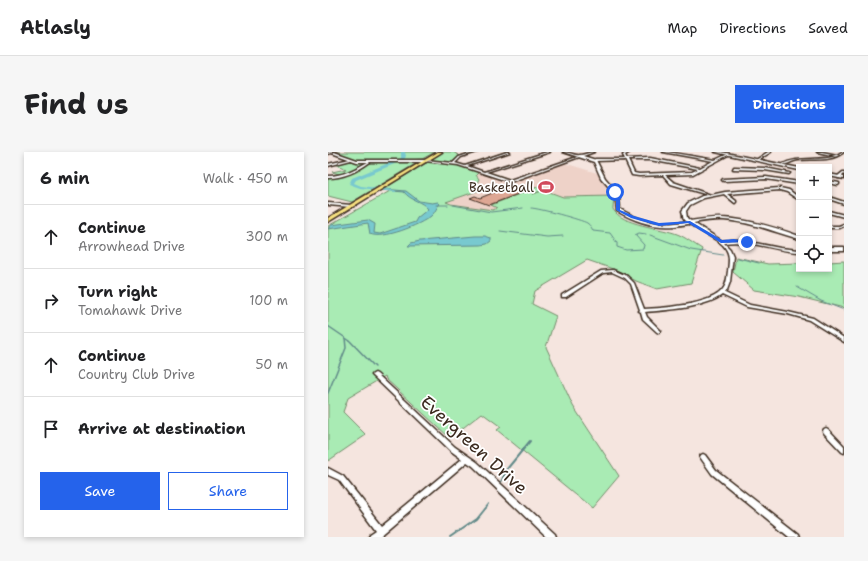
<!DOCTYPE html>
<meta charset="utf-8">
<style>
:root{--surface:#fff;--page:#f6f6f6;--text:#202124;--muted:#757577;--line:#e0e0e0;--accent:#2563eb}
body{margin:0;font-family:"Shantell Sans",sans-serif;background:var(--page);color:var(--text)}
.controls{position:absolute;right:12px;top:12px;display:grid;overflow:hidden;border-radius:0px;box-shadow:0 2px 6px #0003}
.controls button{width:36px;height:36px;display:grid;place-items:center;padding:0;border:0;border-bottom:1px solid var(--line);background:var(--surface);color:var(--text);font:20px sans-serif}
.stop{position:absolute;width:12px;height:12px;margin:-9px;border:3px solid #2563eb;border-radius:50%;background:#fff}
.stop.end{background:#2563eb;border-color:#fff;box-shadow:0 1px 4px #0008}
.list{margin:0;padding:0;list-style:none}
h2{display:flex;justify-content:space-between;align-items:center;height:52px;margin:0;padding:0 16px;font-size:17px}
h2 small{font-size:13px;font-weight:400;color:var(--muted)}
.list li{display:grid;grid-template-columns:26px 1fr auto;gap:12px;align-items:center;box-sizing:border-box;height:64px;padding:0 16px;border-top:1px solid var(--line)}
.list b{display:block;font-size:15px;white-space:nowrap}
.list p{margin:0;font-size:13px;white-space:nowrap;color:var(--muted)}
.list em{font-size:13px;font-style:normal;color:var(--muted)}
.actions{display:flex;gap:8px;padding:12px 16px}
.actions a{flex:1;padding:9px 0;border:1px solid var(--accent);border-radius:0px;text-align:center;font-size:14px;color:var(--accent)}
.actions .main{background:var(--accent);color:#fff}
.icon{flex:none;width:22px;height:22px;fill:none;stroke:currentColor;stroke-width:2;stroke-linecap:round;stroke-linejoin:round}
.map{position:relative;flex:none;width:516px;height:385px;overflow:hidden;border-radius:0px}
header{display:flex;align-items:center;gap:24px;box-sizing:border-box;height:56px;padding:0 20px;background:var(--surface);border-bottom:1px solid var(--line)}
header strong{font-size:19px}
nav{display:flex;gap:22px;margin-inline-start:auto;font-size:14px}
.intro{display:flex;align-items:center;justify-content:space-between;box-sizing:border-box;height:96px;padding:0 24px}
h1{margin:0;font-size:28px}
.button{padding:10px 18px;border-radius:0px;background:var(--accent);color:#fff;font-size:14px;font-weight:700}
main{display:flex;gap:24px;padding:0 24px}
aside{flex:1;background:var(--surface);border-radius:0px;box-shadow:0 2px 6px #0003}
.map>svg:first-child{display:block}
.built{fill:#eed2c8}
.green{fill:#a9ebb4;stroke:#728a69}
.water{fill:#78c9cf;stroke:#608988}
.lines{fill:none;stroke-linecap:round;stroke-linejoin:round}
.stream-far2{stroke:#608988;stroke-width:1}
.stream-far1{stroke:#608988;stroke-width:1.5}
.stream{stroke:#608988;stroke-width:2}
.river{fill:#78c9cf;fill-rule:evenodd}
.building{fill:#dea794;stroke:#3b2a1e}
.street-casing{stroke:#3b2a1e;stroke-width:3}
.secondary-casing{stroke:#3b2a1e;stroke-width:3}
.primary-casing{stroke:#3b2a1e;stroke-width:3}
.street{fill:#fff;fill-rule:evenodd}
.secondary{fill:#fff;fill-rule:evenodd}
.primary{fill:#f8e281;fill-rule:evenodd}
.route{fill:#2563eb}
.labels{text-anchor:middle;stroke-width:3.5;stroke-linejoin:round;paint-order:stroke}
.far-poi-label{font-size:13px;fill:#3b2a1e;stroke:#fff;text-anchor:end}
.near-street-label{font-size:18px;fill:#3b2a1e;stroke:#fff}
</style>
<header>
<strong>Atlasly</strong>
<nav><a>Map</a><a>Directions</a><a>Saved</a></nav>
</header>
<div class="intro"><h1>Find us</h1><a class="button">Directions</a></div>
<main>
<aside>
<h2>6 min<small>Walk · 450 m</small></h2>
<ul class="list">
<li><svg class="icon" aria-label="ahead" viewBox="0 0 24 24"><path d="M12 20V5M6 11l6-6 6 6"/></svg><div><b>Continue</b><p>Arrowhead Drive</p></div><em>300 m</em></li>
<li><svg class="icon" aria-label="right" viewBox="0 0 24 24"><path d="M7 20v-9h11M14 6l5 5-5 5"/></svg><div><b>Turn right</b><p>Tomahawk Drive</p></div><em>100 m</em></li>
<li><svg class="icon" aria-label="ahead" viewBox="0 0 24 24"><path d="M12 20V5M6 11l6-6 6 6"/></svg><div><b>Continue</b><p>Country Club Drive</p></div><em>50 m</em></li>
<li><svg class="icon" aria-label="arrive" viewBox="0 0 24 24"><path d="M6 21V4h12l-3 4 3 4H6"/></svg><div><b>Arrive at destination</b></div></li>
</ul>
<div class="actions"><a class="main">Save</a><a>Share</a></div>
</aside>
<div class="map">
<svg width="516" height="385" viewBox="0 0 516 385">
<rect width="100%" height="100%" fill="#f5e5df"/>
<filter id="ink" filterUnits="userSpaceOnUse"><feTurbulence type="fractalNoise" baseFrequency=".025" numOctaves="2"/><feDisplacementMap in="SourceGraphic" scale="8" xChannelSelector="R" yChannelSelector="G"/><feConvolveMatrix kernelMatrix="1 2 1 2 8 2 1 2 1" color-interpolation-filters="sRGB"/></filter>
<g filter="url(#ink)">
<!-- built -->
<polygon class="built" points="236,11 269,21 286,44 235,45 216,38 165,58 152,57 118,50 151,38 147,35 151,27 148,23 151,20 183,30"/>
<!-- green -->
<g class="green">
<polygon points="6,0 107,0 94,7 50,10 24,7"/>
<polygon points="115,0 125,0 132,4 124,10 101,8"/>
<polygon points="22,9 41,11 92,9 24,50 0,44 0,27 11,22 4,20 18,17 7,12"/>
<path d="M100,10l25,2 26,8 -3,3 3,4 -4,8 5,3 -34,12 5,2 42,6 4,-2 -6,-3 46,-18 7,3 -11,4 11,-4 19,7 51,-1 -1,13c8,16 49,19 64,25 8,3 17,10 25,15l-11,34 -34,6 -21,-8 -20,-11 -29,-10 -52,31 -3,13 24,12 -10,31 27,59 46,70 -27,32 -95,-78 4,-3 -19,-14 -32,25 -64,-59 -1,-3 -37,22 -5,14 23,23 -38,26v-235l62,-35 -8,-1z"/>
<polygon points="408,105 440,112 471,111 471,117 501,117 501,110 516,109 516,156 471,145 426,138 405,120"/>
</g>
<!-- water -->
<g class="water">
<path d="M56,37l22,2 13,10 13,2 6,-1 2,2c-4,3 -4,8 -9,12 -11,9 -48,24 -61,18l-2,-11 -40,6 3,-4 37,-5 7,4 -1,9 6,1 35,-12 2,-4 11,-9c-6,-8 -17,-8 -24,-17l-22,-2z"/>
<polygon points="147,84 157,84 163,86 163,89 159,92 153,93 80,94 83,91 92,89"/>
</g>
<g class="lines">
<!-- stream-far2 -->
<g class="stream-far2">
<polyline points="108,53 120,53"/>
<polyline points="125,53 163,60 195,56"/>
<path d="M203,56c7,0 51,12 56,15 3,2 5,5 6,8l17,2 7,10v4l9,3 17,-1 1,-4 -9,-10 4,-2 7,1"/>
<polyline points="172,79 219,85 235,84"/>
<polyline points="322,83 363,98 395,103"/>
<polyline points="410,106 431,111"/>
<polyline points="469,135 493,149 516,158"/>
</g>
<!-- stream-far1 -->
<g class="stream-far1">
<polyline points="0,174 22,189 47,215"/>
<polyline points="0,241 18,196 17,186"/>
</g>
<!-- stream -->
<g class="stream">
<polyline points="173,330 179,317 202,289"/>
<polyline points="122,385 148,367 160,352"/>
</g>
<!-- river -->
<polygon class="river" points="73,0 77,0 78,4 76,8 28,28 26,31 33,34 66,38 68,39 68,40 32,36 21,32 24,26 73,6"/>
</g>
<!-- building -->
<polygon class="building" points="182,34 198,39 161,53 142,46 147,44 152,46"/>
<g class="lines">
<defs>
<g id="street">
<polygon points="0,0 5,0 0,2"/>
<polygon points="146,0 149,0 133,5 127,11 137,14 179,0 182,0 139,14 156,20 219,0 222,0 158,20 182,28 252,4 254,4 182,30 130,13 97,9 98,8 125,11 131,5"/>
<path d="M299,0h3l-5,3 2,4 23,-1 50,10 13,-7 -50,-9h5l47,8 13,-6h2l-37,20 -28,1 8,7 38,13 14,-3 55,-4 9,2 10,8v2l-12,-8 -7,-2 -53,4 9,7v1l-1,1 -11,-9 -20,4 -14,7 -4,6 1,7 5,4 30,19 9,-1h9l40,8 19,2v2c-25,-1 -49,-13 -75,-9l6,6 3,7 -3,26 -3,8 -2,3 25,12 38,7 25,6 31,20v4l-35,-22 -21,-6 -41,-7 -25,-12c-17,13 -55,15 -77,17l2,5 14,14 -2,2 -2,-1 -14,-13 -2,-7 -2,-1 1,-1 -9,-26 -6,-6 -13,-6 -9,1 -37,24h-4v-2l39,-24 12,-1 14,6 7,7 10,26c19,-1 68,-4 79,-20 4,-5 4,-12 5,-18 1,-10 3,-17 -5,-26 -8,-8 -36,-19 -40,-28 0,-2 0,-4 -1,-6l6,-8 14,-7 6,-1 -37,-11 -8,-9 -24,1 -7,-1 -7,-15 -30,1 -1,-1 1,-1h30l-2,-4zM300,8h22l48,9 -6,3 -53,2 -5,-1z"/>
<polygon points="440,0 443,0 430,8 428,8"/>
<path d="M489,0h5l15,3 5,-3h2c-15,11 -28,6 -46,8 -6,1 -12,5 -17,5 17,-10 37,-3 55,-9z"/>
<polygon points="22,7 23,8 0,14 0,12"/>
<path d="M40,10h2c-12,9 -26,16 -42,16v-2c15,0 27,-7 40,-14z"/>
<polygon points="406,15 437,16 462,21 461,22 437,18 405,17"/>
<polygon points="515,20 516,20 516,22 512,26 510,26 510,24"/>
<polygon points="438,25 471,30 471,32 438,27 395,29 394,28 395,27"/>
<polygon points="501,29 511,31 511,32 510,33 501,31"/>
<polygon points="501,45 516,50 516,52 501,47"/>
<polygon points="0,51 23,53 24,54 23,55 0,53"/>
<polygon points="501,59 516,63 516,65 501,61"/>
<polygon points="516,72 516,74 512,76 501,76 501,74 511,74"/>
<polygon points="47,221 49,222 127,295 149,310 227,382 228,385 218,385 145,314 139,310 51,385 41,385 42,382 48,378 11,328 0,323 0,316 15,324 54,373 134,307 123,299 45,224 44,223 45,222"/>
<polygon points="498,276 500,277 516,294 516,301 514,300 496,281 495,279 496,277"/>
<polygon points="375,302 377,303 388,318 470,382 471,385 461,385 384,322 372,305 373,303"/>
</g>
<g id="secondary">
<polygon points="1,0 6,0 29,8 98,8 100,9 98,10 29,10"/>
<path d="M235,0c6,0 12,4 17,3 5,0 9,-3 14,-3l-11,4 13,4 9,18 14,16 1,15c16,10 37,17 56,14 15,-1 30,-6 46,-5 26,1 52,9 77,18v3c-25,-7 -48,-17 -75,-19 -16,-1 -32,4 -49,6 -20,2 -41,-5 -58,-15l-2,-17 -14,-16 -7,-16z"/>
<polygon points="387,0 393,0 471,16 471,18"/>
<polygon points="501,22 516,25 516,27 501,24"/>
<rect x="501" y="95" width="15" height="4"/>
</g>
<polygon id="primary" points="110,0 114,0 0,70 0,66"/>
</defs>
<!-- street casing -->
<use href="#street" class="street-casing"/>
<!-- secondary casing -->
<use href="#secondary" class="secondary-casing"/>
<!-- primary casing -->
<use href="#primary" class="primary-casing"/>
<!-- street -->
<use href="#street" class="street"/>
<!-- secondary -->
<use href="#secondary" class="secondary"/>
<!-- primary -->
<use href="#primary" class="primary"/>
</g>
</g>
<!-- route -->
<polygon class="route" points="287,39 292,45 292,58 306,64 331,71 362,69 394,88 406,87 421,90 393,91 360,71 331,74 303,66 288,58 288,45 285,40"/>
<!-- icons -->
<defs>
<symbol id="stadium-bare" viewBox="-9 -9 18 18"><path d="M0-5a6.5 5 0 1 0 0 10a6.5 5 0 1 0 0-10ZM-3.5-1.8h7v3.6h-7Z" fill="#d1495b" stroke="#fff" stroke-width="2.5" paint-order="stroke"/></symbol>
</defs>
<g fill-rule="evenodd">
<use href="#stadium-bare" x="207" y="24" width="22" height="22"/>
</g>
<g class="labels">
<!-- far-poi labels -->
<g class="far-poi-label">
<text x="206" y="40">Basketball</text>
</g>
<!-- near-street labels -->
<g class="near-street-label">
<text transform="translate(146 293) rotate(42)" y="6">Evergreen Drive</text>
</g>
</g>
</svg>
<div class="controls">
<button>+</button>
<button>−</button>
<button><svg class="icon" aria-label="locate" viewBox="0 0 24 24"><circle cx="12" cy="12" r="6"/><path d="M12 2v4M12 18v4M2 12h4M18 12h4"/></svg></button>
</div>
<div class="stop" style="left:287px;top:40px"></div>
<div class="stop end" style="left:419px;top:90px"></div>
</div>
</main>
